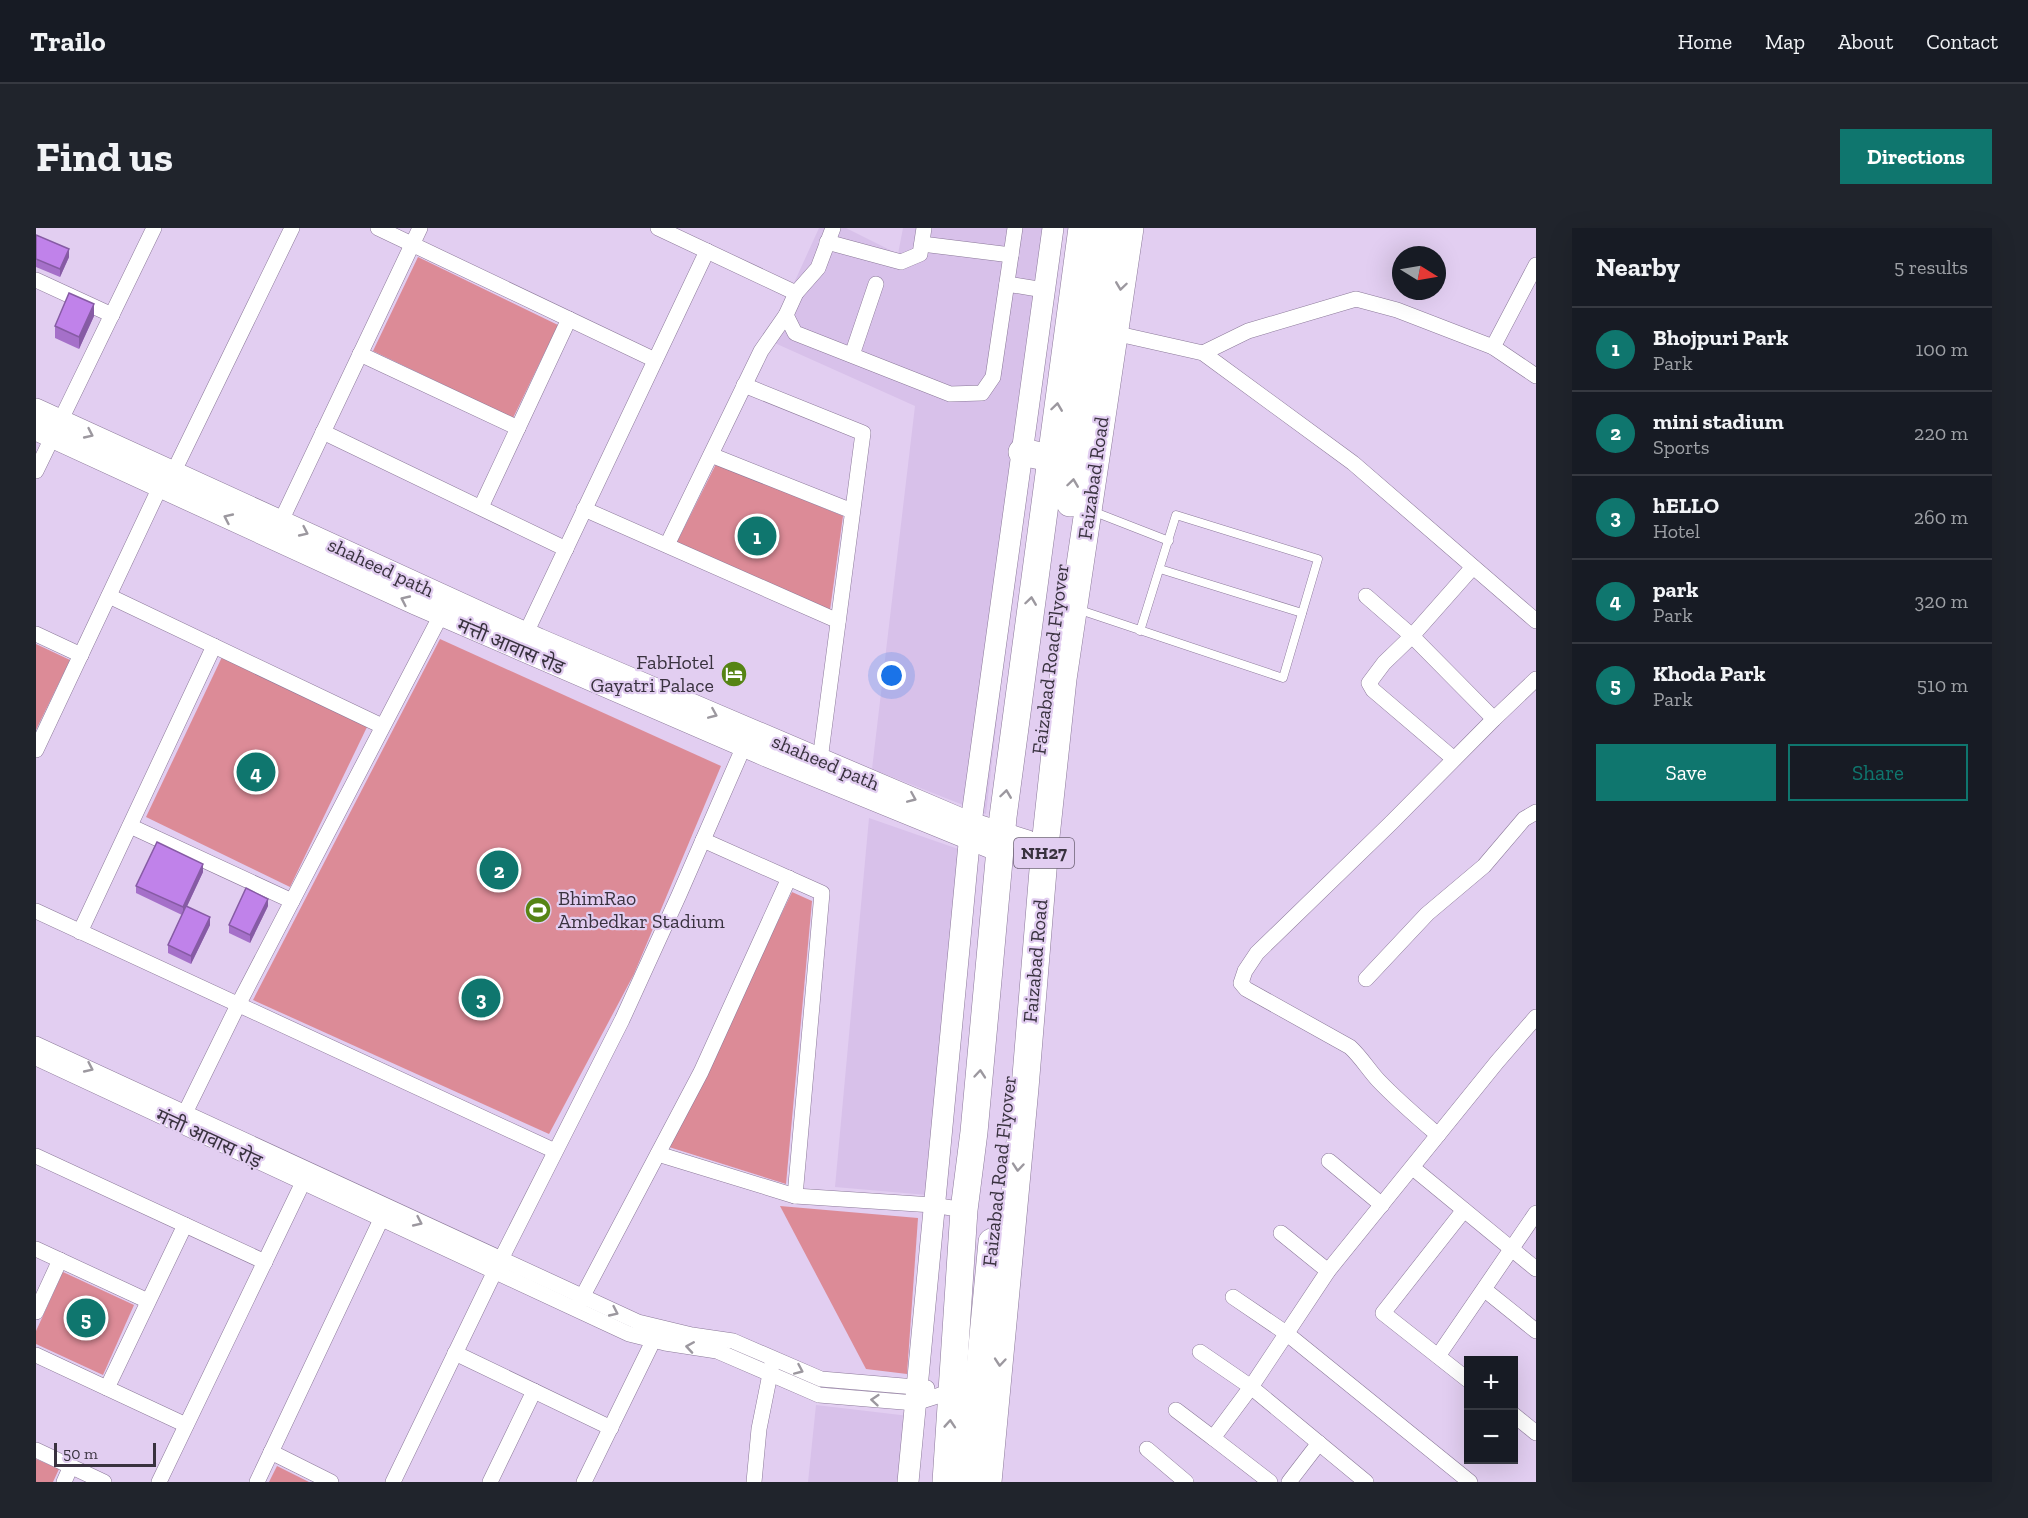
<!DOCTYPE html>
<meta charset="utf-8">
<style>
:root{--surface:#171b24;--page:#20242c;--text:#f1f3f6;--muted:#9ea1a6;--line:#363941;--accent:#0f766e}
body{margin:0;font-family:"Zilla Slab","Noto Sans Devanagari",serif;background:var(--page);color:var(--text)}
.controls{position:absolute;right:18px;bottom:18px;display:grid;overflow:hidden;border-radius:0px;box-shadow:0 6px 24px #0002}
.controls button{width:54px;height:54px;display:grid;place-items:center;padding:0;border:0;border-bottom:2px solid var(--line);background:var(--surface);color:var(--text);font:30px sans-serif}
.compass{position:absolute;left:1356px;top:18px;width:54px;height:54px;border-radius:50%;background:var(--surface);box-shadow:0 6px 24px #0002;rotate:101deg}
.scale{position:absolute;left:18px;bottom:15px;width:102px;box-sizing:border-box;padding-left:6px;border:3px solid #39323f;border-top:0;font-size:16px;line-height:21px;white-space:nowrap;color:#39323f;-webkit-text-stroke:4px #e2cef1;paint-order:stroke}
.you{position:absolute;left:856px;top:448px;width:21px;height:21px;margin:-15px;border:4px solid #fff;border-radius:50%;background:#1a73e8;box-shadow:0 0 0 9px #1a73e833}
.badge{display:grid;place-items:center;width:39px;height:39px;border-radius:50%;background:var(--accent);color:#fff;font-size:20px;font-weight:700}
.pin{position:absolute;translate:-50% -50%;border:3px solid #fff;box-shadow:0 2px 6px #0006}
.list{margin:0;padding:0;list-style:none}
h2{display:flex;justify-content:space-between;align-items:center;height:78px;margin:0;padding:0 24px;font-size:26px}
h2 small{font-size:20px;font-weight:400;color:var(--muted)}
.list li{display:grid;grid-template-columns:39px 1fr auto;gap:18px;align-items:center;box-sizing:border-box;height:84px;padding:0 24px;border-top:2px solid var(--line)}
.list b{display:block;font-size:22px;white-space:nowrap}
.list p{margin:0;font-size:20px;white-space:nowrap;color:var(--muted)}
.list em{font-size:20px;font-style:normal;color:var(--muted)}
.actions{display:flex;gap:12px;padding:18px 24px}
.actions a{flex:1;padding:14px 0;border:2px solid var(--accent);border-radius:0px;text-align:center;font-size:21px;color:var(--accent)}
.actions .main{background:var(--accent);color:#fff}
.map{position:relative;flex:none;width:1500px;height:1254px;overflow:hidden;border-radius:0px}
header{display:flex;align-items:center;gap:36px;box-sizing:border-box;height:84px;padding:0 30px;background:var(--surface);border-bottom:2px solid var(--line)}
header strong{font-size:28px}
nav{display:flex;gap:33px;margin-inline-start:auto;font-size:21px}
.intro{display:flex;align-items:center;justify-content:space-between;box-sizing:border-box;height:144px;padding:0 36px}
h1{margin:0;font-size:42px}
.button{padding:15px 27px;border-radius:0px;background:var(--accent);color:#fff;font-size:21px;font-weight:700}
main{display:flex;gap:36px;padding:0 36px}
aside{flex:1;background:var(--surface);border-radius:0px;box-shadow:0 6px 24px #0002}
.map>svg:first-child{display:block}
.built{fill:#d8c1ea}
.green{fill:#dc8b97}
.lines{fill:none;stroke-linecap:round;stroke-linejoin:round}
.lane-casing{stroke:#8b7999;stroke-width:9}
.street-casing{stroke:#8b7999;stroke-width:16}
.secondary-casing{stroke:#8b7999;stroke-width:22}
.highway-casing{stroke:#8b7999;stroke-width:28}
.lane{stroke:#fff;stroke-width:8}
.street{stroke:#fff;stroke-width:15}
.secondary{stroke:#fff;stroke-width:21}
.highway{stroke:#fff;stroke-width:27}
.wall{fill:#a570c9}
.shaded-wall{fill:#865ba4}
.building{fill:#c082ea;stroke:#865ba4;stroke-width:1.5}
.oneway{stroke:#9c989f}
.labels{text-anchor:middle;stroke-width:4.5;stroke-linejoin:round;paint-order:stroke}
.shield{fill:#e2cef1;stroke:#6c6174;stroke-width:1.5}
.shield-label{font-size:18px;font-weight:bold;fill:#39323f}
.street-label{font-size:20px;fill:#39323f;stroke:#e2cef1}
.poi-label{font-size:20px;fill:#39323f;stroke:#e2cef1;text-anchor:end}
</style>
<header>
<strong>Trailo</strong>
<nav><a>Home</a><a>Map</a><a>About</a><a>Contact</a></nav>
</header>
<div class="intro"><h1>Find us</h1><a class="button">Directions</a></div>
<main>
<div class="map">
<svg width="1500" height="1254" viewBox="0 0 1500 1254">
<rect width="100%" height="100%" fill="#e2cef1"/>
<!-- built -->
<g class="built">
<polygon points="783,0 810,0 862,26 867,0 1025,0 993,211 950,586 836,541 879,178 732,112"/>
<polygon points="833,590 928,623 891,967 799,959"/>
<polygon points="780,1177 873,1188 866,1254 772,1254"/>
</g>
<!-- green -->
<g class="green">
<polygon points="382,29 522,97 477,190 337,123"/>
<polygon points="680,236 807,288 794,382 641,314"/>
<polygon points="404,411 685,538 598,746 513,906 217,772"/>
<polygon points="0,416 34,432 0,502"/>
<polygon points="186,429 331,499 254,659 110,589"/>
<polygon points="756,664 776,673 750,956 633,919"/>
<polygon points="744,978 882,990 871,1146 830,1141"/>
<polygon points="27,1044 98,1077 67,1147 0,1116 0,1103"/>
<polygon points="0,1231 23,1241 17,1254 0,1254"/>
<polygon points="241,1238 273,1254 233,1254"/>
</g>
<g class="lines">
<defs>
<g id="lane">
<polyline points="1056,283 1133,313"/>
<polyline points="1124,341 1266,385"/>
<polyline points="1041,381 1247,450 1282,331 1140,287 1104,403"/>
</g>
<g id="street">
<polyline points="342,0 619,132"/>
<polyline points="622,0 760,65"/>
<polyline points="791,14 865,34 884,26 888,0"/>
<polyline points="886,16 975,27"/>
<polyline points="0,52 76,87"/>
<polyline points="971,56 1008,62"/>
<polyline points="750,87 759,105 914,166 946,165 957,149 979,0"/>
<polyline points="1078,105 1167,125 1317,235 1500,393"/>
<polyline points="1457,119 1500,37"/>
<polyline points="1167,125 1212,103 1320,71 1361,82 1457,119 1500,148"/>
<polyline points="324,126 482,200"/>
<polyline points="816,127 840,56"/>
<polyline points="708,157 827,205 784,532"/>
<polyline points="287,204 530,321"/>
<polyline points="675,227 816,283"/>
<polyline points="0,243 118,0"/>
<polyline points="137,245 256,0"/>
<polyline points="445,279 533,91"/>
<polyline points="548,281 802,393"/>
<polyline points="245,293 384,0"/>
<polyline points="631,317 725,123 750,87 760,65 782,40 797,0"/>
<polyline points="73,368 346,498"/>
<polyline points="1330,368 1376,408 1458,491"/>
<polyline points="490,405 671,23"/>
<polyline points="0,406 45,427"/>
<polyline points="0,522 124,259"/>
<polyline points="1418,531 1337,462 1333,455 1348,435 1376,408 1437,339"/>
<polyline points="94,598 256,673"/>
<polyline points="667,612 786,665 759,968"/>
<polyline points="0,683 519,923"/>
<polyline points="44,704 178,418"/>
<polyline points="1330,751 1391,686 1448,638 1488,591 1500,584"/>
<polyline points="0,816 602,1094 656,1107 697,1113 785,1151 891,1160"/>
<polyline points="0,830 593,1106 629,1115 681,1123 783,1167 879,1175 917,1163"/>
<polyline points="149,885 202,777 405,387"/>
<path d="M1402,907c-21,-18 -41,-35 -60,-55 -10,-11 -17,-23 -28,-33l-104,-58 -5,-6 4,-12 12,-18 134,-130 103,-104 42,-40"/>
<polyline points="622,926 759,968 897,977 928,982"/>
<polyline points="0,928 229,1034"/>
<polyline points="1293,933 1346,977"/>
<polyline points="1377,940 1500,1041"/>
<polyline points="1428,982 1347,1085 1432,1152"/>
<polyline points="1245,1005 1292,1043"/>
<polyline points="0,1021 112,1073"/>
<polyline points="1449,1062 1500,1103"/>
<polyline points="1197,1069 1250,1105 1434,1254"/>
<polyline points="542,1077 665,844 753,650"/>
<polyline points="0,1084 24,1032"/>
<polyline points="1164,1124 1215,1159 1177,1210 1234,1254"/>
<polyline points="419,1125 575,1200"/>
<polyline points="0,1127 150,1197"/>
<polyline points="1402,1128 1500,985"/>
<polyline points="71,1160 149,997"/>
<polyline points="1140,1182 1177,1210"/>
<polyline points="1478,1187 1500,1205"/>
<polyline points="1111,1221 1150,1254"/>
<polyline points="0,1222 68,1254"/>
<polyline points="235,1224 295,1254"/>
<polyline points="28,1254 35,1238"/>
<polyline points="123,1254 271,946"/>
<polyline points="221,1254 349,983"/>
<polyline points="357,1254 459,1043 586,792 643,667 708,518"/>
<polyline points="454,1254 498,1163"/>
<polyline points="548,1254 621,1105"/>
<polyline points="718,1254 723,1201 736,1136"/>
<polyline points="1253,1254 1283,1215"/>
<polyline points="1330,1254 1215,1159 1292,1043 1461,834 1500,789"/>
</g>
<g id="secondary">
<polyline points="0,181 503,411 935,595 992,613"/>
<polyline points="0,202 379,376 730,528 965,624"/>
<polyline points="872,1254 935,595 1017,0"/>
</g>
<g id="highway">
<polyline points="986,224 1014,230"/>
<polyline points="1034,275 1072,0"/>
<polyline points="910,1254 928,982 938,904 967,589 1046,0"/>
<polyline points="933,1254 956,1014"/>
<polyline points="952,1254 989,860 1009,618 1027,451 1094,0"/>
</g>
</defs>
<!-- lane casing -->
<use href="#lane" class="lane-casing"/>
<!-- street casing -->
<use href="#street" class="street-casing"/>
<!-- secondary casing -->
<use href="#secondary" class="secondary-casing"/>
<!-- highway casing -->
<use href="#highway" class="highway-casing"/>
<!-- lane -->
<use href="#lane" class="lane"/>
<!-- street -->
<use href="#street" class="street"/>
<!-- secondary -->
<use href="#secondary" class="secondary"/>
<!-- highway -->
<use href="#highway" class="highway"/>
</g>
<!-- wall -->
<g class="wall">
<polygon points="0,7 33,29 24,49 0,39"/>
<polygon points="58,88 43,121 19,110 19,98"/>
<polygon points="167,644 151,678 174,697 155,736 132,725 132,717 146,687 100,665 100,658"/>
<polygon points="232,678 214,715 193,705 193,697"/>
</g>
<!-- shaded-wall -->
<g class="shaded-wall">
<polygon points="33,21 33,29 24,49 24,41"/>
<polygon points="58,76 58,88 43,121 43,109"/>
<polygon points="167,636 167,644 147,687 147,679"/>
<polygon points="232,671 232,678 214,715 214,707"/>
<polygon points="174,689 174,697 155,736 155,728"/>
</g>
<!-- building -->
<g class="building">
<polygon points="0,7 33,21 24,41 0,31"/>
<polygon points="33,65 58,76 43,109 19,98"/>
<polygon points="121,614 167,636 147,679 100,658"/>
<polygon points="210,660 232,671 214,707 193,697"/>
<polygon points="150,678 174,689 155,728 132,717"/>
</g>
<!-- one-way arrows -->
<defs><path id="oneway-chevron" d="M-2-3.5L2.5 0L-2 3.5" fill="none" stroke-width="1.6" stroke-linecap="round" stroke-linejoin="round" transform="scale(1.5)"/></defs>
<g class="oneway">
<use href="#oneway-chevron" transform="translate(1085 58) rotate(98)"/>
<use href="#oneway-chevron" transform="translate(1021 179) rotate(-82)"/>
<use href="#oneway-chevron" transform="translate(53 206) rotate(25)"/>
<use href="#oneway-chevron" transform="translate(1037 255) rotate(-82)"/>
<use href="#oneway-chevron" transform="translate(192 290) rotate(-155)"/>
<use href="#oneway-chevron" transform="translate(268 304) rotate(25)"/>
<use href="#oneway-chevron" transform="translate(369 372) rotate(-155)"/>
<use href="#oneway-chevron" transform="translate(995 373) rotate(-82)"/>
<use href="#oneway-chevron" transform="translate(677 486) rotate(23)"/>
<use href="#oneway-chevron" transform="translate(970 566) rotate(-82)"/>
<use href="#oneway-chevron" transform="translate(876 570) rotate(23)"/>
<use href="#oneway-chevron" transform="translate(53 840) rotate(25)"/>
<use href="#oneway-chevron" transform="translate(944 846) rotate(-85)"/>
<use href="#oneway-chevron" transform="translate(982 939) rotate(95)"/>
<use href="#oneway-chevron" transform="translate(382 994) rotate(25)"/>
<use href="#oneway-chevron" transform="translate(578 1084) rotate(25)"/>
<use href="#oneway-chevron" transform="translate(654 1119) rotate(-171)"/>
<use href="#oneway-chevron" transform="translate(964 1134) rotate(95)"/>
<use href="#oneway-chevron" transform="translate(763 1142) rotate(24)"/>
<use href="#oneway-chevron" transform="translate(839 1172) rotate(-175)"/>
<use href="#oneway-chevron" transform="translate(914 1196) rotate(-86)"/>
</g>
<!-- icons -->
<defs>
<symbol id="hotel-disc" viewBox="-11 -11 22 22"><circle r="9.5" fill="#568414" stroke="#e2cef1"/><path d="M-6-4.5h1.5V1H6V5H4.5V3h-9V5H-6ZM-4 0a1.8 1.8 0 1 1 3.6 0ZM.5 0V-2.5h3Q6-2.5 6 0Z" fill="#fff"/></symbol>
<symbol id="stadium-disc" viewBox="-11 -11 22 22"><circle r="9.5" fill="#568414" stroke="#e2cef1"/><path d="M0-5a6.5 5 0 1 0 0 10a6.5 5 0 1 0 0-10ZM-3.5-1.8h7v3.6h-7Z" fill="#fff"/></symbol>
</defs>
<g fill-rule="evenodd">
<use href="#hotel-disc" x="683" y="431" width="30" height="30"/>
<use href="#stadium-disc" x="487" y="667" width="30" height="30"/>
</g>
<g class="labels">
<!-- shield labels -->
<rect class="shield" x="978" y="610" width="60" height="30" rx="4.5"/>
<g class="shield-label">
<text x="1008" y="631">NH27</text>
</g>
<!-- street labels -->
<g class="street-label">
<text transform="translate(1057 250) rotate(-82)" y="7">Faizabad Road</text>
<text transform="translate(345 339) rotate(25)" y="7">shaheed path</text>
<text transform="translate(475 418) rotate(23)" y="7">मंत्ती आवास रोड</text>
<text transform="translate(1014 431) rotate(-83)" y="7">Faizabad Road Flyover</text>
<text transform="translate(790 534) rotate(23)" y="7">shaheed path</text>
<text transform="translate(999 733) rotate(-85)" y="7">Faizabad Road</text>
<text transform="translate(173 910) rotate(25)" y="7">मंत्ती आवास रोड़</text>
<text transform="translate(963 943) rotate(-84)" y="7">Faizabad Road Flyover</text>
</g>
<!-- poi labels -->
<g class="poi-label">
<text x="678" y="441">FabHotel<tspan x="678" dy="23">Gayatri Palace</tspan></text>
<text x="522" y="677" text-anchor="start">BhimRao<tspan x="522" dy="23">Ambedkar Stadium</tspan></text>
</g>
</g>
</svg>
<div class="controls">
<button>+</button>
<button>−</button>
</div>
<svg class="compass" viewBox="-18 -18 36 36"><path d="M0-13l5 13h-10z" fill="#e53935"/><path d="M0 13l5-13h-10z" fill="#9ea1a6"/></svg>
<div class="scale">50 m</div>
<div class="you"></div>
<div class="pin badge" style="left:721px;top:308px">1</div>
<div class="pin badge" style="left:463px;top:642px">2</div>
<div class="pin badge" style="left:445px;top:770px">3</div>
<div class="pin badge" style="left:220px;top:544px">4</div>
<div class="pin badge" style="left:50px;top:1090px">5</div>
</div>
<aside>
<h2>Nearby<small>5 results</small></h2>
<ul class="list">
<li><span class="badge">1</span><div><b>Bhojpuri Park</b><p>Park</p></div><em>100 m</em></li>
<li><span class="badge">2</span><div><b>mini stadium</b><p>Sports</p></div><em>220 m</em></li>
<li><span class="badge">3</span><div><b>hELLO</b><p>Hotel</p></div><em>260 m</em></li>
<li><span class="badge">4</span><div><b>park</b><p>Park</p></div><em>320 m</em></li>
<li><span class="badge">5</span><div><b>Khoda Park</b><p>Park</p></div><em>510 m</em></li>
</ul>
<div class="actions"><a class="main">Save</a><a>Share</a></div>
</aside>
</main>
